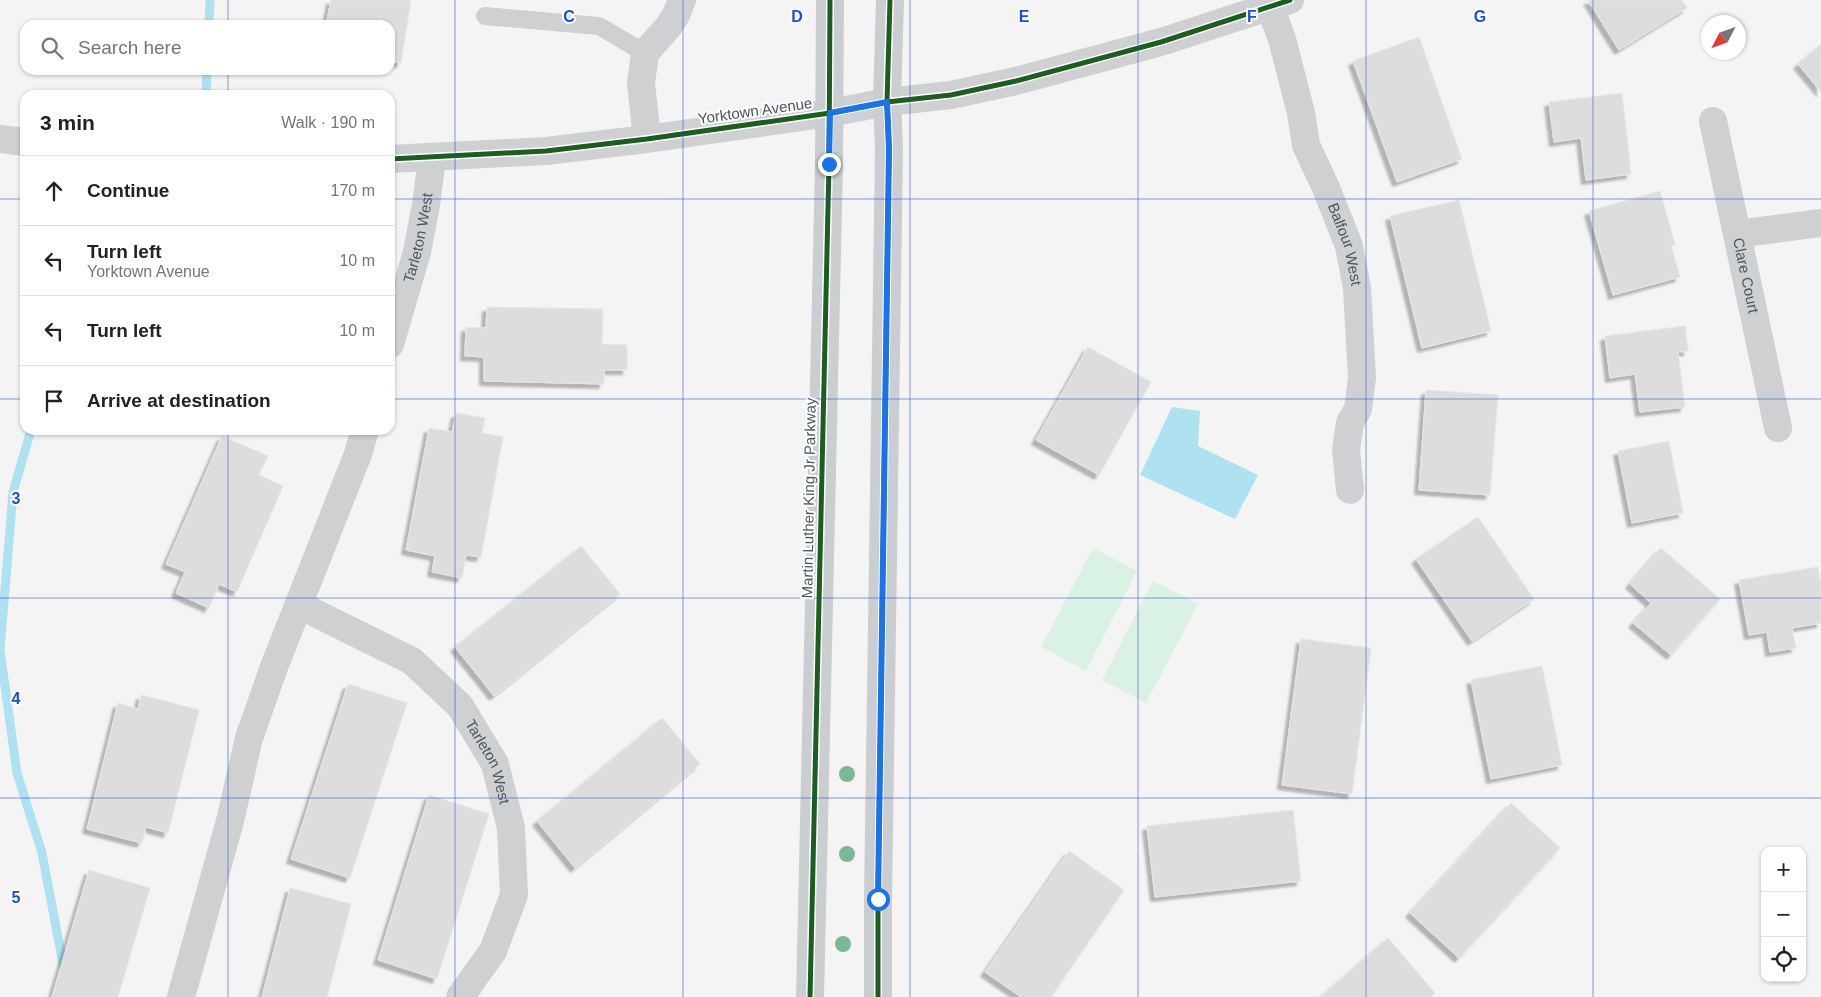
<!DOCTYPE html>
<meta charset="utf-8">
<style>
:root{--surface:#fff;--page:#f2f2f2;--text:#222;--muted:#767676;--line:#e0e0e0}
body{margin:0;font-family:Helvetica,sans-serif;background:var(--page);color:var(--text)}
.controls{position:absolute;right:15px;bottom:15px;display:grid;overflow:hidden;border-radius:10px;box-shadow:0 1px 4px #0004}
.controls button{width:45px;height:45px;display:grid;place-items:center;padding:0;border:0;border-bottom:1px solid var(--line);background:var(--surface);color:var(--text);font:25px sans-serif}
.compass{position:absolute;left:1701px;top:15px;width:45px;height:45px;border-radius:50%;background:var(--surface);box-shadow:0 1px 4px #0004;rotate:229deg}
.stop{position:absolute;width:15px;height:15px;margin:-11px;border:4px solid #1a73e8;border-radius:50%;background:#fff}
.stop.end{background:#1a73e8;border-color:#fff;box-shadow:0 1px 5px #0008}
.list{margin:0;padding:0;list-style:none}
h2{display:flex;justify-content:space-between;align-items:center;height:65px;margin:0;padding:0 20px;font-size:21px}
h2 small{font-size:16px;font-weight:400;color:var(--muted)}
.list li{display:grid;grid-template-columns:32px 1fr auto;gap:15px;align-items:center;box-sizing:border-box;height:70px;padding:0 20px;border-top:1px solid var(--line)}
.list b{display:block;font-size:19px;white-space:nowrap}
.list p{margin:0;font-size:16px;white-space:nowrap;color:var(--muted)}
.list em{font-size:16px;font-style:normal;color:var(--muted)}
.icon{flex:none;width:28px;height:28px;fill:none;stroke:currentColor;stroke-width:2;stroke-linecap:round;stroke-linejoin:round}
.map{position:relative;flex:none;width:1821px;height:997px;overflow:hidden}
.search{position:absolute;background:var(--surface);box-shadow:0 1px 4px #0004;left:20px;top:20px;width:375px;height:55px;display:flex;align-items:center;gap:12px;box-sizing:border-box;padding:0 18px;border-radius:15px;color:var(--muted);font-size:19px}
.panel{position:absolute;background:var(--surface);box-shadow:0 1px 4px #0004;left:20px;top:90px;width:375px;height:345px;border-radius:15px}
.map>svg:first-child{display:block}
.green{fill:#d9f2e3}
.water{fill:#aee2f0}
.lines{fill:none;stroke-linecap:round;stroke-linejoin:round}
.stream{stroke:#aee2f0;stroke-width:9}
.building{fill:#ddddde;stroke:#e5e6e7;filter:url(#shadow)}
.service{stroke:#ced0d2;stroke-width:18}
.minor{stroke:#ced0d2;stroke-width:28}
.primary{stroke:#caced1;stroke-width:28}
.cycleway-casing{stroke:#fff;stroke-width:8}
.cycleway{stroke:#1b5e20;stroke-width:5}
.tree{fill:#7ab899}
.route{stroke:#1a73e8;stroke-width:6}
.grid{fill:none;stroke:#1d4ed8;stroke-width:1;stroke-opacity:0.55}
.labels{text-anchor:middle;stroke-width:4;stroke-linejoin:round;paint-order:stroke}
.street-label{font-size:15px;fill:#4a5661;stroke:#fff}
.grid-label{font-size:16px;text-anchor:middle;font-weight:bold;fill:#1d4ed8;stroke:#fff;stroke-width:4;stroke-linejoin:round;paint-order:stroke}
</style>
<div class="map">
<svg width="1821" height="997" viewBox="0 0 1821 997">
<defs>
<filter id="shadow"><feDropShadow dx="-4.5" dy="4.5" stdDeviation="1" flood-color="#0004"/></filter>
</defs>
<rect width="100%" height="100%" fill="#f4f4f4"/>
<!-- green -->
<g class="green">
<polygon points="1093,548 1137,571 1086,671 1041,647"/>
<polygon points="1153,581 1198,604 1146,703 1102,680"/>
</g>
<!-- water -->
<polygon class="water" points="1172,407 1200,411 1198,446 1258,475 1235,519 1140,475"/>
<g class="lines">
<!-- stream -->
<g class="stream">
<polyline points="209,25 210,0"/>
<polyline points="206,95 207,70"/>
<polyline points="31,430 13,492 0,650 17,773 42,853 64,969"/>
</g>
</g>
<!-- building -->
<g class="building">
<polygon points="331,0 411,0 401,63 390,61 390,25 326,25"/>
<polygon points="1588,0 1682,0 1687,8 1619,50"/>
<polygon points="1419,37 1462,159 1397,182 1353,61"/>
<polygon points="1821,44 1821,92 1798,64"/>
<polygon points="1622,93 1631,174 1586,180 1581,138 1554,142 1549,102"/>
<polygon points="1660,191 1675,244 1671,246 1680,277 1613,295 1589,211"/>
<polygon points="1459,200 1491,331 1422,348 1390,216"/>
<polygon points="487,307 603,309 602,344 627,345 627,370 604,370 604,384 484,381 484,357 465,356 466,327 486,328"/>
<polygon points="1685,326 1688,351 1678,352 1685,407 1640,412 1635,374 1610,378 1605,336"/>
<polygon points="1088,347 1151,382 1099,475 1036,440"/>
<polygon points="1426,390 1498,395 1490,495 1419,490"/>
<polygon points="456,413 485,418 482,433 503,437 481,557 466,555 462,578 432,572 435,556 406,550 429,428 452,432"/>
<polygon points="222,436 268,456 259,475 283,486 237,592 219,584 209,608 176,593 185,572 166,564"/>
<polygon points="1669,441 1683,513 1632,523 1618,451"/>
<polygon points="1478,517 1534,599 1472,641 1416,559"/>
<polygon points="581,546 620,594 494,696 455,647"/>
<polygon points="1661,548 1720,599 1671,655 1633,623 1651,603 1630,584"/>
<polygon points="1818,567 1821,584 1821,623 1792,628 1796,648 1770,652 1767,632 1749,635 1739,580"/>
<polygon points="1301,639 1371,648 1352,794 1282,785"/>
<polygon points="1542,666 1562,765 1491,779 1471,680"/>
<polygon points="348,684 407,703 350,878 291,859"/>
<polygon points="141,695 199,710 168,833 146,827 142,843 87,829 118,703 138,709"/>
<polygon points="662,718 700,764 575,868 537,821"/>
<polygon points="429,795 489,814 437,979 378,960"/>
<polygon points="1511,803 1560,848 1459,958 1410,913"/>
<polygon points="1293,810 1301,881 1155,897 1147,826"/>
<polygon points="1069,851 1124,890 1051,997 1021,997 985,972"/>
<polygon points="89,870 150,888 118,997 52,997"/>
<polygon points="290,888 351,904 327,997 262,997"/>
<polygon points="1388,938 1435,993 1431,997 1320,997"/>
</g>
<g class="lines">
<!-- service -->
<polyline class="service" points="485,16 599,26 645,53"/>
<!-- minor -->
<g class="minor">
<path id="s1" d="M1270,7l12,32 19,74 5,32 20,43 23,58 8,42 5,90 -4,31 -8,14 -4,27 4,40"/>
<path id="s2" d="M1713,121l65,307"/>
<polyline points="0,139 25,142"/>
<polyline points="647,139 641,83 645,53 669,26 676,15 682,0"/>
<polyline points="390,159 546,151 647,139 830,113 887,102 951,95 1016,81 1161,42 1290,0"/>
<polyline points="1737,234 1821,223"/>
<path id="s3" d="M390,344l27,-92 9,-47 6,-47"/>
<path id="s4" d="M299,605l113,56 48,45 35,58 16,64 3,67 -21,56 -33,46"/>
<polyline points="181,997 230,821 249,738 274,667 358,454 365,430"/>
</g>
<!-- primary -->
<g class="primary">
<polyline points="810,997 829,164 830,0"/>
<polyline points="878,997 878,899 889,149 887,102 890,0"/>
</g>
<defs>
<g id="cycleway">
<polyline points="390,159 546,151 647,139 830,113 887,102 951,95 1016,81 1161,42 1290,0"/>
<polyline points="810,997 829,164 830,0"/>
<polyline points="878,997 878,899 889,149 887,102 890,0"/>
</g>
</defs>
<!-- cycleway casing -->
<use href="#cycleway" class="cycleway-casing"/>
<!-- cycleway -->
<use href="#cycleway" class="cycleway"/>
</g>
<!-- trees -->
<g class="tree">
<circle cx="847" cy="774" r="8"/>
<circle cx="847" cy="854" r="8"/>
<circle cx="843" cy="944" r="8"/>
</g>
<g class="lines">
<!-- route -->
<polyline class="route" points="829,164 830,113 887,102 889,149 878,899"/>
</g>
<!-- grid -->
<path class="grid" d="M228,0v25M455,0v997M683,0v997M910,0v997M1138,0v997M1366,0v997M1593,0v997M228,70v25M0,199h25M390,199h1431M0,399h25M390,399h1431M228,430v567M0,598h1821M0,798h1821"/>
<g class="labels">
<!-- street labels -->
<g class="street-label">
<text transform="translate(755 111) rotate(-8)" y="5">Yorktown Avenue</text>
<text dy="5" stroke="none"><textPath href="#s3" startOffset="110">Tarleton West</textPath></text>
<text dy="5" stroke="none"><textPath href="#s1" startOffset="250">Balfour West</textPath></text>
<text dy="5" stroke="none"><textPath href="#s2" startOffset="158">Clare Court</textPath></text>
<text transform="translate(809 498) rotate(-89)" y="5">Martin Luther King Jr Parkway</text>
<text dy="5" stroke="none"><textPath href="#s4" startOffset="255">Tarleton West</textPath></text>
</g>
</g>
<g class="grid-label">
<text x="569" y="22">C</text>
<text x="797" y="22">D</text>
<text x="1024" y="22">E</text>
<text x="1252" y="22">F</text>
<text x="1480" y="22">G</text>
<text x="16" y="504">3</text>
<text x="16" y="704">4</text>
<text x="16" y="903">5</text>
</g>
</svg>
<div class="controls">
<button>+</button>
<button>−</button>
<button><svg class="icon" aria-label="locate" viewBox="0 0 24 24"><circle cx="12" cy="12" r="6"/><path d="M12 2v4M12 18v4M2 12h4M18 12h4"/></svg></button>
</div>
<svg class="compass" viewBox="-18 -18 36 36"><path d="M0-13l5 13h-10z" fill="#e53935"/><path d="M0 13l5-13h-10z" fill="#767676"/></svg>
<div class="stop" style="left:878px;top:899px"></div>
<div class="stop end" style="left:829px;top:164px"></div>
<div class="search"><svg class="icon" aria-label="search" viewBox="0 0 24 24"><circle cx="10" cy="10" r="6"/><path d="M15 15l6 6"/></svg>Search here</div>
<section class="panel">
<h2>3 min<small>Walk · 190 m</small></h2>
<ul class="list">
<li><svg class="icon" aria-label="ahead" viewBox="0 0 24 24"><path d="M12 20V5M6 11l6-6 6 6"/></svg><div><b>Continue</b></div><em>170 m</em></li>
<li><svg class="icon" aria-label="left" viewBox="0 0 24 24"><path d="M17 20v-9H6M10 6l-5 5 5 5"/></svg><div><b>Turn left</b><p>Yorktown Avenue</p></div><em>10 m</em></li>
<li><svg class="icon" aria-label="left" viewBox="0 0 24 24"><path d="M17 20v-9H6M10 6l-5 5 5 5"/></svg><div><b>Turn left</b></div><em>10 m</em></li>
<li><svg class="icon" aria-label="arrive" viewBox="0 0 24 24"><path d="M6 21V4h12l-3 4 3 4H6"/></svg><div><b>Arrive at destination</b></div></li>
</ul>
</section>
</div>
